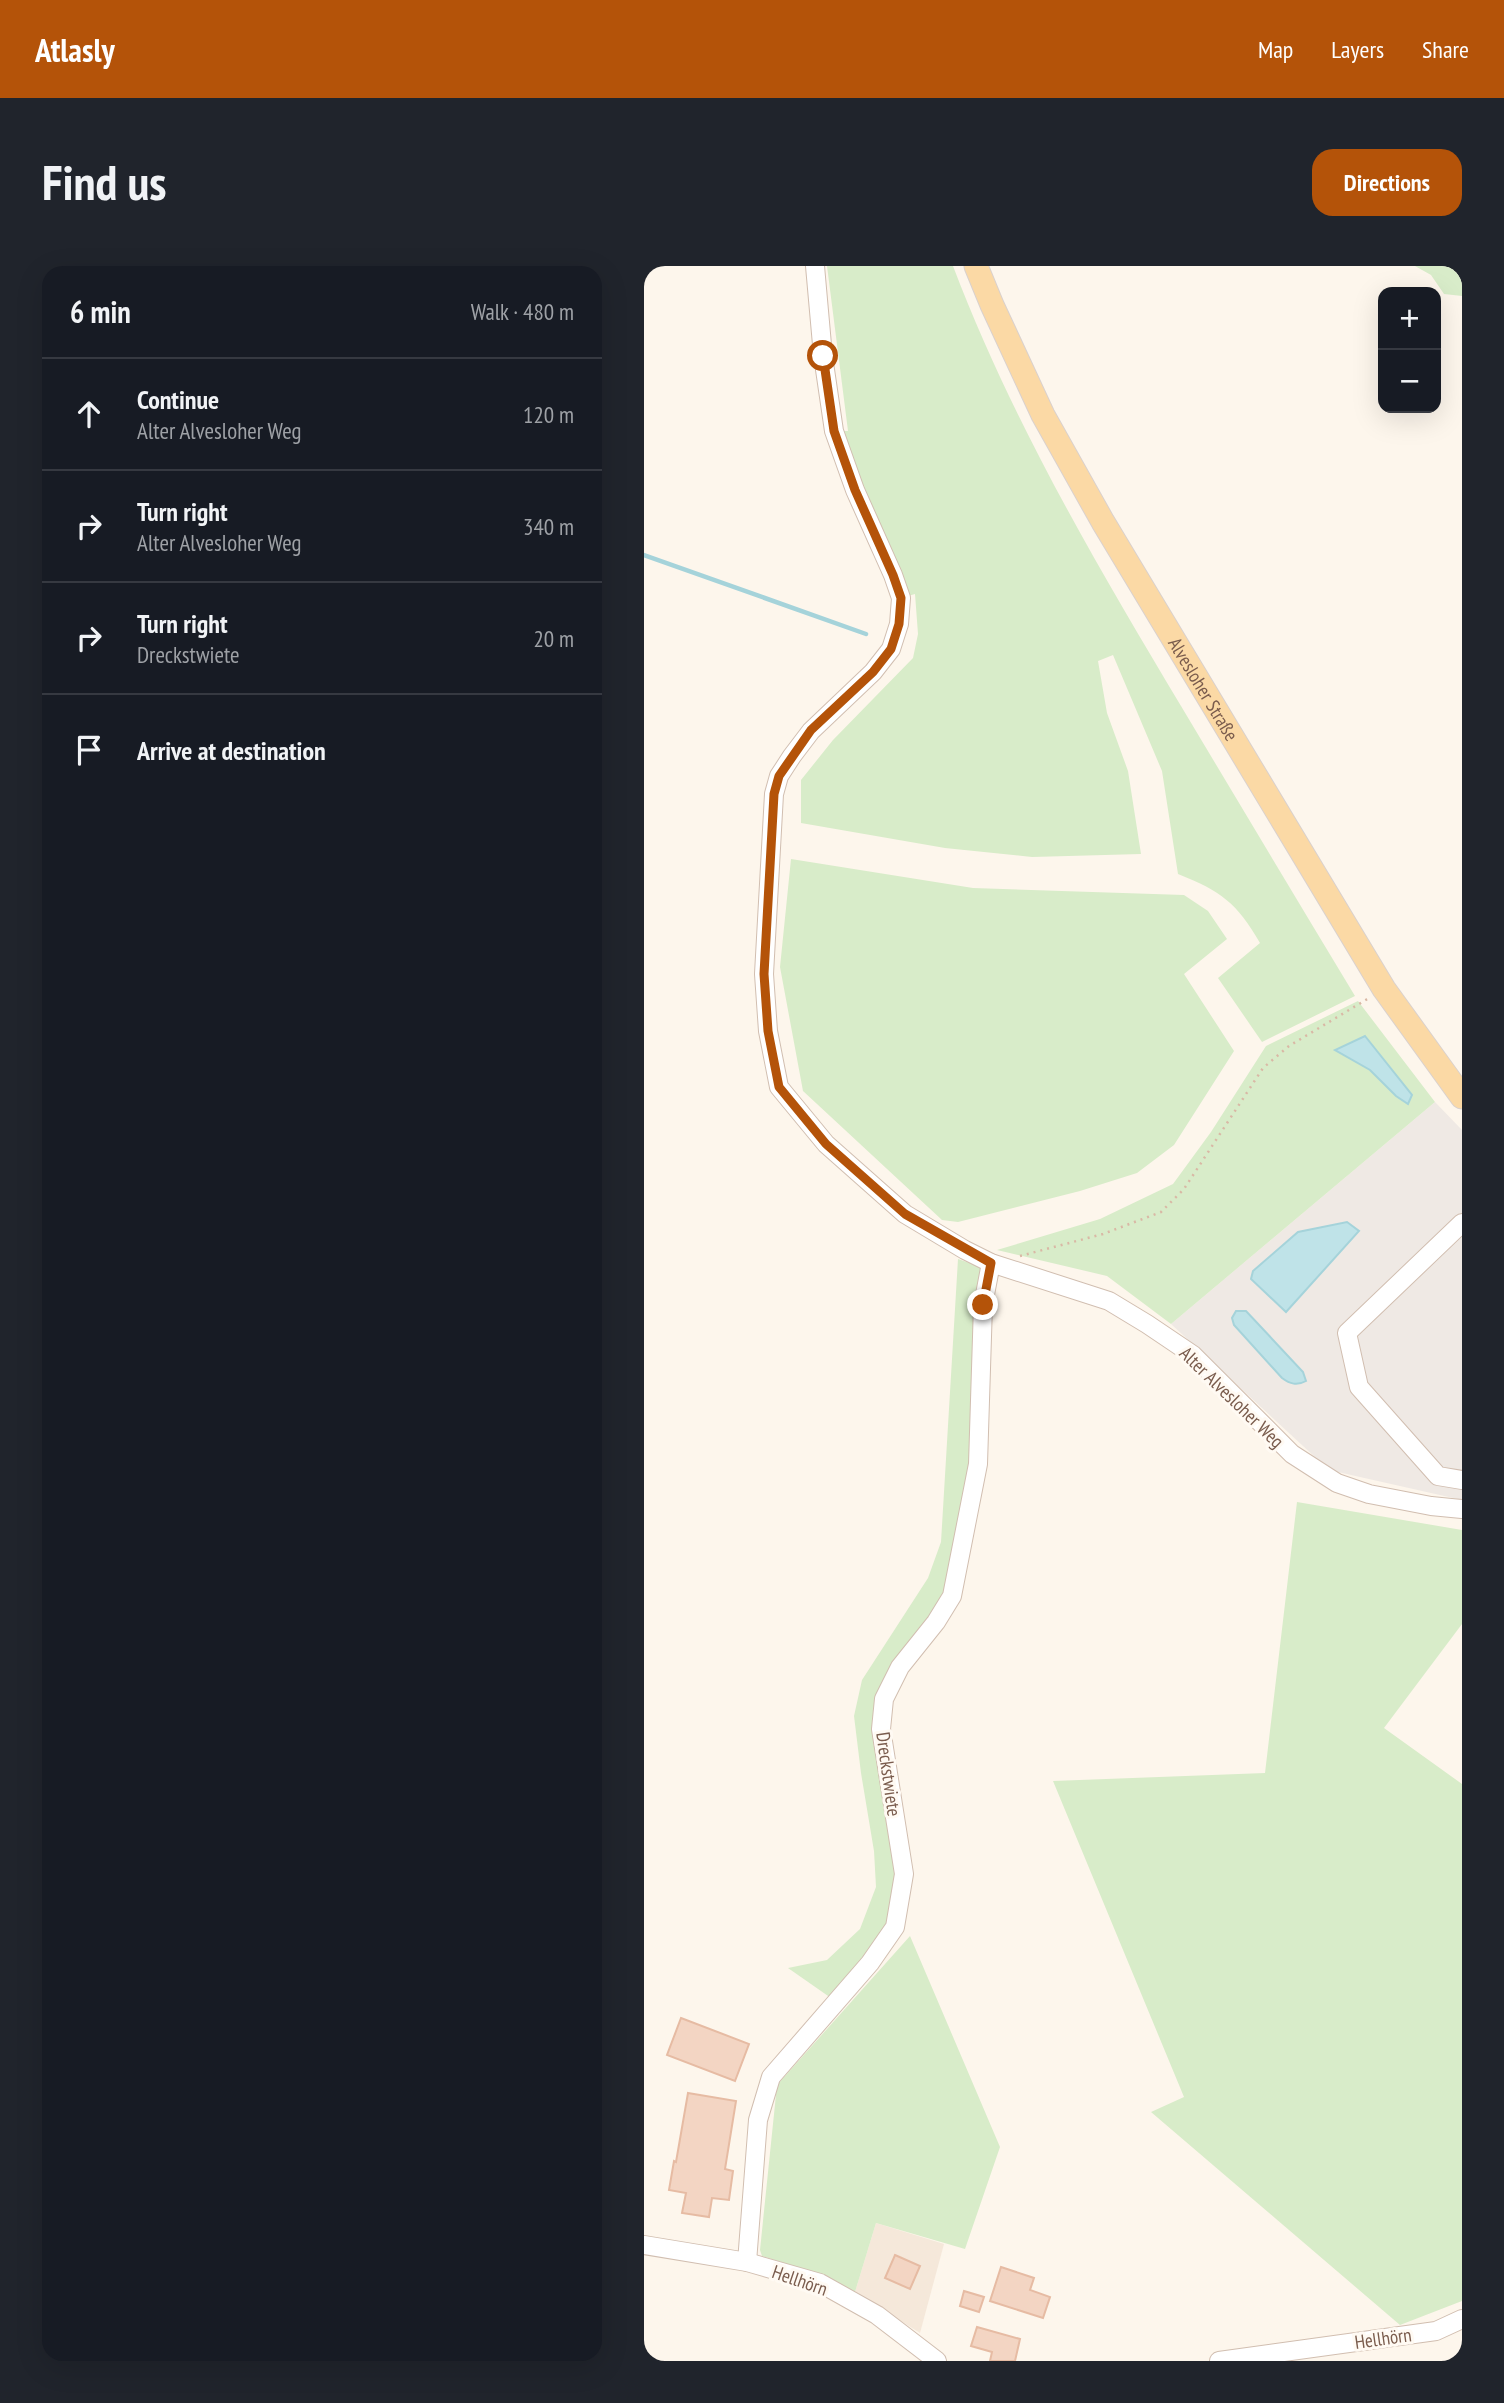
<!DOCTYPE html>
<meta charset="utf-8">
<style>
:root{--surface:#171b24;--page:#20242c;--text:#f1f3f6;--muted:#9ea1a6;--line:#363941;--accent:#b45309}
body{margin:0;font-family:"PT Sans Narrow",sans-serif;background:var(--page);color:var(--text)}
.controls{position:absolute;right:21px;top:21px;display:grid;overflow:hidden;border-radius:14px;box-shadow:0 7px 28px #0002}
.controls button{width:63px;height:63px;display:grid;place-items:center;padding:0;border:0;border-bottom:2px solid var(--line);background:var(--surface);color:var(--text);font:35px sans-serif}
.stop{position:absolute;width:21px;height:21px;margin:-16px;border:5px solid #b45309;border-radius:50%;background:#fff}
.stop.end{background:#b45309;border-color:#fff;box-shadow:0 2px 7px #0008}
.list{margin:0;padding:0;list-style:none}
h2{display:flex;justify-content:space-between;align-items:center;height:91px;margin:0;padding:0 28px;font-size:30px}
h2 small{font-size:23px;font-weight:400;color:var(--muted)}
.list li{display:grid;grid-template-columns:46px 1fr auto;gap:21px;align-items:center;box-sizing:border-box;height:112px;padding:0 28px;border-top:2px solid var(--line)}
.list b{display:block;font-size:26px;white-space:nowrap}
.list p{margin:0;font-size:23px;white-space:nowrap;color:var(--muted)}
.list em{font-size:23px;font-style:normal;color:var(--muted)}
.icon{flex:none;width:38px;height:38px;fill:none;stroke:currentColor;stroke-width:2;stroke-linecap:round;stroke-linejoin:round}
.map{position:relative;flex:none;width:818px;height:2095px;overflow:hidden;border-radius:21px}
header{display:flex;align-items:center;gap:42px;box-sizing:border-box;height:98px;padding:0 35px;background:var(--accent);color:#fff}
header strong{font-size:33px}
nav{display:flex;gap:38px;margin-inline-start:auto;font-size:24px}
.intro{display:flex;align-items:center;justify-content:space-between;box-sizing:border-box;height:168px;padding:0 42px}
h1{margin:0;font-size:49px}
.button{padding:18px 32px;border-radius:21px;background:var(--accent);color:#fff;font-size:24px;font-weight:700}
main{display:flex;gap:42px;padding:0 42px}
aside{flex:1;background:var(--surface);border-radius:21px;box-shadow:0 7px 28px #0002}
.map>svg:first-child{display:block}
.residential{fill:#f5e8da}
.industrial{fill:#efe9e4}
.green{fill:#d8ecc9}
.water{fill:#bfe3e8;stroke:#a5d3da;stroke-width:2}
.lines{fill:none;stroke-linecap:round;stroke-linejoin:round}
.stream{stroke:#a5d3da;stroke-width:4.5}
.building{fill:#f3d5c3;stroke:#e6bba3;stroke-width:2}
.minor-casing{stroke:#d1beb0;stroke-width:20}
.major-casing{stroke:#dad1cd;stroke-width:25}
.path{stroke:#d9b8a5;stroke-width:2.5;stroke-dasharray:2 5;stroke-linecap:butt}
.minor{stroke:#fff;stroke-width:18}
.major{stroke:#fbd9a5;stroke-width:23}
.route{stroke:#b45309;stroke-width:9}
.labels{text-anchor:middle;stroke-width:6;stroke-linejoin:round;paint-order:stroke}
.street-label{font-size:19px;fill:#7a5c4d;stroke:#fffaf3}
</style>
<header>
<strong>Atlasly</strong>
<nav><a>Map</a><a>Layers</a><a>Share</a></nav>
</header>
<div class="intro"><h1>Find us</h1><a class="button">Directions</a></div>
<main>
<aside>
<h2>6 min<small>Walk · 480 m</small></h2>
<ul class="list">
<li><svg class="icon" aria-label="ahead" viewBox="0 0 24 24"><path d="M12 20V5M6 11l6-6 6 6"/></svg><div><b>Continue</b><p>Alter Alvesloher Weg</p></div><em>120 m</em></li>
<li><svg class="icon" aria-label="right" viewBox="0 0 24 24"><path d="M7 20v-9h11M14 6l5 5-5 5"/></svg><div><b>Turn right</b><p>Alter Alvesloher Weg</p></div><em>340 m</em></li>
<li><svg class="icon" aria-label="right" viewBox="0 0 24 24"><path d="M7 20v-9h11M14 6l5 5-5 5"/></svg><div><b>Turn right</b><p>Dreckstwiete</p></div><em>20 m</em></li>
<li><svg class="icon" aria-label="arrive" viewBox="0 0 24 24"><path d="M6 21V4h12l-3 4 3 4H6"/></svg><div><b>Arrive at destination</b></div></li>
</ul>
</aside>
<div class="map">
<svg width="818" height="2095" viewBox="0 0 818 2095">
<rect width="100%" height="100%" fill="#fdf6ec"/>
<!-- residential -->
<polygon class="residential" points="232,1957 300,1978 276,2067 211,2026"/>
<!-- industrial -->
<polygon class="industrial" points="791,836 818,864 818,1234 685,1204 527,1058"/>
<!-- green -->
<g class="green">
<path d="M183,0h126c59,155 143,298 228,440 58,97 116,194 174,290l-93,46 -44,-64 42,-35c-23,-40 -39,-52 -82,-69l-16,-103 -49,-116 -15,6 9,52 21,58 13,83 -109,3 -87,-9 -144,-25v-43l32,-40 80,-82 5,-24 -3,-40 -14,4 -67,-167h14z"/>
<polygon points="771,0 818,0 818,30 800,28 787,9"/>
<polygon points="147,593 329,622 540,629 564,645 583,673 540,708 590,785 530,879 493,907 436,925 314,956 298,954 159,825 136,701"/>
<polygon points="714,735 791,836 527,1058 463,1010 353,984 456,953 529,918 567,866 622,780"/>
<polygon points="314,993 343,1003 330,1198 306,1328 236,1434 256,1645 187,1732 144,1702 183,1694 216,1663 232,1621 230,1585 217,1507 210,1450 218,1414 284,1312 297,1276"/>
<polygon points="653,1236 818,1264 818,1358 740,1462 818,1518 818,2035 756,2059 507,1846 540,1831 409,1515 621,1507"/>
<polygon points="266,1670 356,1881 321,1983 232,1957 211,2026 179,2009 118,1990 116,1984 133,1819"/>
</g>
<!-- water -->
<g class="water">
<polygon points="721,770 768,829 764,838 752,830 726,804 691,784"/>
<polygon points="703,956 715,965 642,1046 607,1013 609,1005 654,966"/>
<path d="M592,1045h10l57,61 3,9c-9,5 -16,3 -24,-3l-48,-53 -2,-7z"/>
</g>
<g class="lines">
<!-- stream -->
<polyline class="stream" points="0,289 222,368"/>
</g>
<!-- building -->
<g class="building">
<polygon points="37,1752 105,1778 91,1815 23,1789"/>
<polygon points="44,1827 92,1835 81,1903 89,1905 85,1934 68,1932 65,1951 38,1947 42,1927 25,1924 30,1895 32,1896"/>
<polygon points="251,1989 276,2000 266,2023 241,2012"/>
<polygon points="357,2001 390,2012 386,2024 406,2031 399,2052 346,2035"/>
<polygon points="320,2025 340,2031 335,2046 316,2040"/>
<polygon points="333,2061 376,2073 371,2095 346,2095 348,2086 327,2080"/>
</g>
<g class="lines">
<defs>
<g id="minor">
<polyline points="171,0 179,90 190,165 211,224 249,309 257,332 255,358 247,383 229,406 167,465 148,490 135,510 130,528 120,708 124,765 135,821 182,878 261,948 321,984 347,997 465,1035 503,1058 549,1089 648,1188 693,1217 725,1228 787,1240 818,1243"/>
<polyline points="818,957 703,1067 715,1121 794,1210 818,1214"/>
<polyline points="0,1979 103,1996 176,2017 233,2049 293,2095"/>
<polyline points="103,1996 114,1854 127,1811 226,1697 251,1661 260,1608 237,1463 240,1433 256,1401 292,1356 308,1330 334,1198 339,1039 347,997"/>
<polyline points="575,2095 792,2065 818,2053"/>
</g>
<g id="major">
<path id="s1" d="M332,0l16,39 51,110 60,107 281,467 78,108"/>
</g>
</defs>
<!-- minor casing -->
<use href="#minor" class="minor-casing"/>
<!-- major casing -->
<use href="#major" class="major-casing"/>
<!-- path -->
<polyline class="path" points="376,990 459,968 517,946 540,923 619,802 645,780 725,732"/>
<!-- minor -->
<use href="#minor" class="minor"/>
<!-- major -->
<use href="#major" class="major"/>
</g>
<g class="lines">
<!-- route -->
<polyline class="route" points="179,90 190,165 211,224 249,309 257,332 255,358 247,383 229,406 167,464 135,510 130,528 120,708 124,765 135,821 182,878 261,948 347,997 339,1039"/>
</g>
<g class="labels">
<!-- street labels -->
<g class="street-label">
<text dy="7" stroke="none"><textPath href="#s1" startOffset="481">Alvesloher Straße</textPath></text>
<text transform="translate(588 1131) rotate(44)" y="7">Alter Alvesloher Weg</text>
<text transform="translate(245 1508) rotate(82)" y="7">Dreckstwiete</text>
<text transform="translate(156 2014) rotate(19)" y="7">Hellhörn</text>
<text transform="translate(739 2072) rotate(-8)" y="7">Hellhörn</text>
</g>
</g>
</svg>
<div class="controls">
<button>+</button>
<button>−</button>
</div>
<div class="stop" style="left:179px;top:90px"></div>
<div class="stop end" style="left:339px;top:1039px"></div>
</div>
</main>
